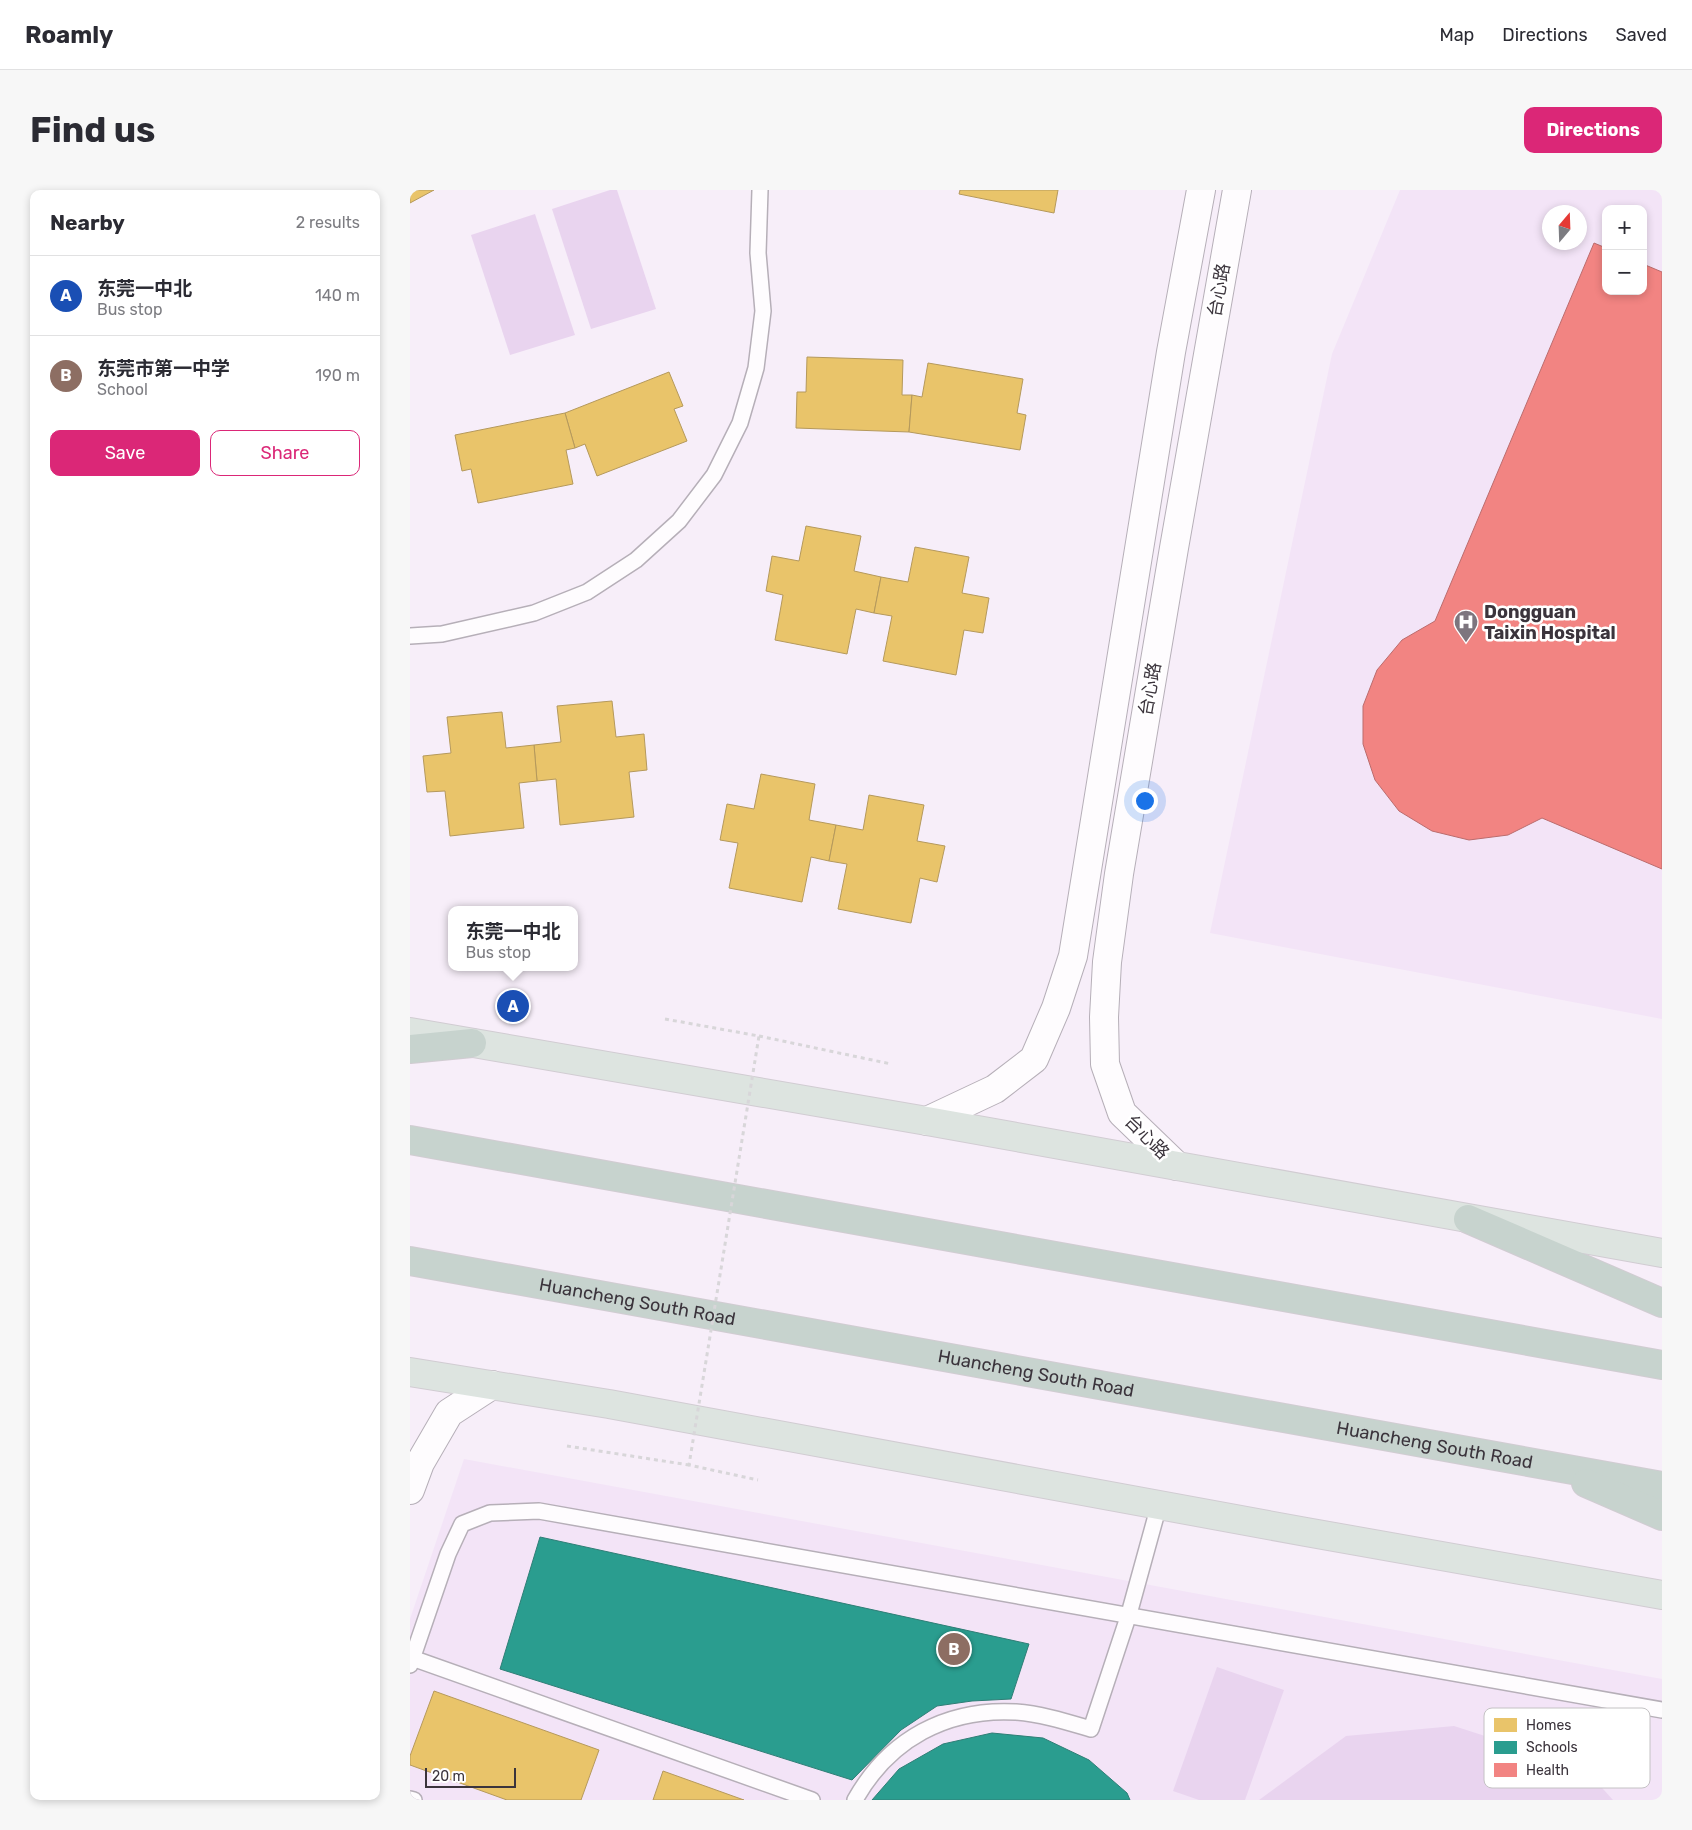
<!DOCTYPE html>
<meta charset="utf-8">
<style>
:root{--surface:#fff;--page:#f7f7f7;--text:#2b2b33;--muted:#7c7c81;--line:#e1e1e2;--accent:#db2777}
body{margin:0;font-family:Rubik,"Noto Sans SC",sans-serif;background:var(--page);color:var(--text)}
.controls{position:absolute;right:15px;top:15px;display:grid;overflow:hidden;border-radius:10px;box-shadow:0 2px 8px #0003}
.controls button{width:45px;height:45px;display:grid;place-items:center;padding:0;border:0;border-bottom:1px solid var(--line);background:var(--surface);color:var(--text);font:25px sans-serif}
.compass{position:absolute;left:1132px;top:15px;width:45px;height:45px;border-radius:50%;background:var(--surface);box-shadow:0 2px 8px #0003;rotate:19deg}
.scale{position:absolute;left:15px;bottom:12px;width:91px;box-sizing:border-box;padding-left:5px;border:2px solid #3b343c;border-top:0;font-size:14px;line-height:18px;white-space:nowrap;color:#3b343c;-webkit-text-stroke:4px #fff;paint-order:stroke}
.you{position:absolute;left:734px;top:610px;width:18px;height:18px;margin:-12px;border:4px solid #fff;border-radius:50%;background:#1a73e8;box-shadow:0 0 0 8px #1a73e833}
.badge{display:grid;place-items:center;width:32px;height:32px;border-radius:50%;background:var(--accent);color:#fff;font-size:16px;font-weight:700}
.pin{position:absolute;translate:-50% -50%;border:2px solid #fff;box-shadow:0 1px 5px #0006}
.popup{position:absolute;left:38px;top:716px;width:130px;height:65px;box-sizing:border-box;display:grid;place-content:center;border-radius:10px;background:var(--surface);filter:drop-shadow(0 1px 4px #0005);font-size:16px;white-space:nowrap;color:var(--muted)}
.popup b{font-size:19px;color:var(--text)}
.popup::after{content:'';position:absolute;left:50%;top:100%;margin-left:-10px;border:10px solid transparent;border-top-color:var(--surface)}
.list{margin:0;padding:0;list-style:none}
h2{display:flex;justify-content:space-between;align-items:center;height:65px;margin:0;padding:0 20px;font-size:21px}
h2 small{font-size:16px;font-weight:400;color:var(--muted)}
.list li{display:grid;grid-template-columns:32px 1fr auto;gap:15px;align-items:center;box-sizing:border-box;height:80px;padding:0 20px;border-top:1px solid var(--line)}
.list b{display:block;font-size:19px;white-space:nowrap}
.list p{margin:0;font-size:16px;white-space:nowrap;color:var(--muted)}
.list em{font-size:16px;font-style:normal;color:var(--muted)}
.actions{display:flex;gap:10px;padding:15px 20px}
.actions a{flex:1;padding:11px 0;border:1px solid var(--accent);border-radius:10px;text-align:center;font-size:18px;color:var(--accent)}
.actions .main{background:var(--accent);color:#fff}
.map{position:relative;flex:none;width:1252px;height:1610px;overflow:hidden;border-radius:10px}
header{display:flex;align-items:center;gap:30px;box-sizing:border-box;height:70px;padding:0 25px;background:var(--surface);border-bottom:1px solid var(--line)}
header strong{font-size:24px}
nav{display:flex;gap:28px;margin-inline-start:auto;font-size:18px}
.intro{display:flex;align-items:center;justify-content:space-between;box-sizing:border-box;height:120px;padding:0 30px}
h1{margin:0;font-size:35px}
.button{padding:12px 22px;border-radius:10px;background:var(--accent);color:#fff;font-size:18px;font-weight:700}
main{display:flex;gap:30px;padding:0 30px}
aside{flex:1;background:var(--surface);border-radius:10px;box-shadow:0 2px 8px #0003}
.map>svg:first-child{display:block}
.built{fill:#f3e4f7;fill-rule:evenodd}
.green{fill:#e9d4ef}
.homes{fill:#e9c46a;stroke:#b5995c}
.schools{fill:#2a9d8f;stroke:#2f7e76}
.health{fill:#f28482;stroke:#bb6c6d}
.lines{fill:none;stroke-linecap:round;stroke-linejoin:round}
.lane-casing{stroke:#b6afb8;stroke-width:18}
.secondary-casing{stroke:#b6afb8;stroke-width:30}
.primary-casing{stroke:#d1ccd2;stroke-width:30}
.highway-casing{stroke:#d1ccd2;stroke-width:30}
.path{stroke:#d8d6d9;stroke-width:3;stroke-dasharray:4 4;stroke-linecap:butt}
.lane{stroke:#fefcfe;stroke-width:15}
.secondary{stroke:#fefcfe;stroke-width:28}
.primary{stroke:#dde4e0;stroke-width:28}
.highway{stroke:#c7d3ce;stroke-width:28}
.path-bridge{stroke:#d8d6d9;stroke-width:3;stroke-dasharray:4 4;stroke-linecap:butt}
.labels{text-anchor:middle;stroke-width:5;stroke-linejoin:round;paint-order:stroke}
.street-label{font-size:18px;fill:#3b343c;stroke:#fff}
.poi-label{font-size:18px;font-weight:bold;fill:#3b343c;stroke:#fff;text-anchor:start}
.key{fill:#fff;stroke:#c4c2c4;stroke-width:1}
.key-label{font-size:14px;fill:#3b343c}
</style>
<header>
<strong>Roamly</strong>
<nav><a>Map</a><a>Directions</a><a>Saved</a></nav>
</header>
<div class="intro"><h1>Find us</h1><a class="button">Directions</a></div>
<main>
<aside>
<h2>Nearby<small>2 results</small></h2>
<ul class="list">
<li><span class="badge" style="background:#1a4fb4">A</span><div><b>东莞一中北</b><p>Bus stop</p></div><em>140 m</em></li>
<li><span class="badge" style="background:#8d6e63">B</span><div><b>东莞市第一中学</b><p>School</p></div><em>190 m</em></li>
</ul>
<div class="actions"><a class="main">Save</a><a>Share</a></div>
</aside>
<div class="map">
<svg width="1252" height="1610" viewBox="0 0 1252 1610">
<rect width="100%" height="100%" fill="#f7eef9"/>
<!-- built -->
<g class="built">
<path d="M990,0h262v829l-452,-86 122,-579zM1196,19h37v82h-37zM1140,22h30v30h-30z"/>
<polygon points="54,1269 1252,1489 1252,1610 0,1610 0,1429"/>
</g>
<!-- green -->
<g class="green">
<polygon points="200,0 207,0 246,119 181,139 142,19"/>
<polygon points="125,24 165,145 100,165 61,45"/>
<polygon points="807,1477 874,1500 835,1610 789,1610 763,1601"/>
<polygon points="1044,1536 1174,1578 1203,1610 849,1610 936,1546"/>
</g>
<!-- homes -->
<g class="homes">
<polygon points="0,0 24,0 0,13"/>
<polygon points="550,0 648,0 644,23 549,4"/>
<polygon points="397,167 493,170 492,205 502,205 499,242 386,238 387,202 396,202"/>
<polygon points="518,173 613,189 607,223 616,225 610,260 499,242 502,205 512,207"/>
<polygon points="259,182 273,216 264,219 277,251 187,286 175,254 165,258 155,223"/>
<polygon points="155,223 165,258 156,260 163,294 68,313 61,279 52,281 45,245"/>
<polygon points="396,336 451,346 444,381 471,387 464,423 446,419 437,464 365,450 373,405 356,401 362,366 389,371"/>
<polygon points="505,357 559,367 552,403 579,408 573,443 554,440 546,485 473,471 482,426 464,423 471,387 498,392"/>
<polygon points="202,511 206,547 234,544 237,580 219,582 224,627 150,635 146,589 127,591 124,555 151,552 147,516"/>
<polygon points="92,522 96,558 124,555 127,591 109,593 114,638 40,646 35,601 17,602 13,566 41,563 37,527"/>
<polygon points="351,584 405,594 399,630 426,635 419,671 401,667 392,712 319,698 328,653 310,650 317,614 344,619"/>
<polygon points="459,605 514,615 507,651 535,656 527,692 510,688 501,733 428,719 437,674 419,671 426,635 453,640"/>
<polygon points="24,1501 189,1560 171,1610 97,1610 0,1575 0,1566"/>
<polygon points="253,1581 334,1610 243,1610"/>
</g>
<!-- schools -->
<g class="schools">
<polygon points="130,1347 619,1454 601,1509 562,1511 527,1516 491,1540 442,1590 90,1479"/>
<polygon points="582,1543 633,1548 679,1570 717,1603 720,1610 462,1610 489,1579 533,1554"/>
</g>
<!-- health -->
<polygon class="health" points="1184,53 1196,58 1196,101 1233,101 1233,74 1252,82 1252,679 1132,628 1098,645 1059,650 1022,641 989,621 965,590 953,554 953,516 967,480 992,450 1025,431"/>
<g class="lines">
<defs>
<g id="lane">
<polyline points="0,446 32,444 124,423 177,402 226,370 269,331 304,285 330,233 346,178 353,121 348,63 350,0"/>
<polyline points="2,1468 402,1610"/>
<polyline points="0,1475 38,1364 52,1334 80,1323 129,1321 1252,1520"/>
<polyline points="0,1609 4,1610"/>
<path d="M445,1610c34,-61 92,-92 161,-88 26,2 51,10 75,17l38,-115 30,-109"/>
</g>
<g id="secondary">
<polyline points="517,931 585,899 624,869 646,818 663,766 761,162 791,0"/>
<polyline points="767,976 712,923 695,874 694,827 697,772 709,684 764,358 827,0"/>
<polyline points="0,1300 10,1273 39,1223 82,1195"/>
</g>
<g id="primary">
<polyline points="0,842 517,931 1252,1063"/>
<polyline points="0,1182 199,1214 896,1342 1252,1405"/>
</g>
<g id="highway">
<polyline points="0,859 62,853"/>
<polyline points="0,950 1252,1175"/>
<polyline points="1058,1029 1252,1113"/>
<path id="s1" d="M0,1071l1252,225"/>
<polyline points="1176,1293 1252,1326"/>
</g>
</defs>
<!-- lane casing -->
<use href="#lane" class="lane-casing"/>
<!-- secondary casing -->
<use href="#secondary" class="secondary-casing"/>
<!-- primary casing -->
<use href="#primary" class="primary-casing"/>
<!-- highway casing -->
<use href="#highway" class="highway-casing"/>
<!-- path -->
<g class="path">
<polyline points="349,846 481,874"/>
<polyline points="157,1256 279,1275"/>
</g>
<!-- lane -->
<use href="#lane" class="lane"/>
<!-- secondary -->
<use href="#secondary" class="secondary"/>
<!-- primary -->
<use href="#primary" class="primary"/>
<!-- highway -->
<use href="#highway" class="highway"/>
<!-- path-bridge -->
<polyline class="path-bridge" points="255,829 349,846 279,1275 348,1290"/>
</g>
<!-- icons -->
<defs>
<symbol id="hospital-pin" viewBox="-11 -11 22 30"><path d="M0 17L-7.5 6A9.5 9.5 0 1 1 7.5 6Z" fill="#7d757e" stroke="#fff"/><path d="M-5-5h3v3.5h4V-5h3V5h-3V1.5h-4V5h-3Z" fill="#fff"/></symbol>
</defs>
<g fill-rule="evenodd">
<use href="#hospital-pin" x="1042" y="418" width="28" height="38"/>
</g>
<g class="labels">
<!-- street labels -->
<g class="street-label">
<text transform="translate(809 100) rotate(-80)" y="6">台心路</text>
<text transform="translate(740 499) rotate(-80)" y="6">台心路</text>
<text transform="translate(737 947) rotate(45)" y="6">台心路</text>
<text dy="6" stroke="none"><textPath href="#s1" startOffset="231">Huancheng South Road</textPath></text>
<text dy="6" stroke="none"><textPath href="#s1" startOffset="636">Huancheng South Road</textPath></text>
<text dy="6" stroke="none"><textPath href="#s1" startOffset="1041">Huancheng South Road</textPath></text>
</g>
<!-- poi labels -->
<g class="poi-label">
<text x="1074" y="428">Dongguan<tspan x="1074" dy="21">Taixin Hospital</tspan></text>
</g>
</g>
<!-- legend -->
<rect x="1074" y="1518" width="166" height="80" rx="8" class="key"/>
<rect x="1084" y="1528" width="23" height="14" fill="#e9c46a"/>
<rect x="1084" y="1551" width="23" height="13" fill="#2a9d8f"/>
<rect x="1084" y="1573" width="23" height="14" fill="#f28482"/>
<g class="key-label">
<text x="1116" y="1540">Homes</text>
<text x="1116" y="1562">Schools</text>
<text x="1116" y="1585">Health</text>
</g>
</svg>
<div class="controls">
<button>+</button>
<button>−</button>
</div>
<svg class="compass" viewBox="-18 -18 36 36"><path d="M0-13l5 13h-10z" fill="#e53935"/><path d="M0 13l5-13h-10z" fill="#7c7c81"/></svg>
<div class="scale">20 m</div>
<div class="you"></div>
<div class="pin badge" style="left:103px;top:816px;background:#1a4fb4">A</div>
<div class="popup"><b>东莞一中北</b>Bus stop</div>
<div class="pin badge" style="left:544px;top:1459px;background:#8d6e63">B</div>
</div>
</main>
